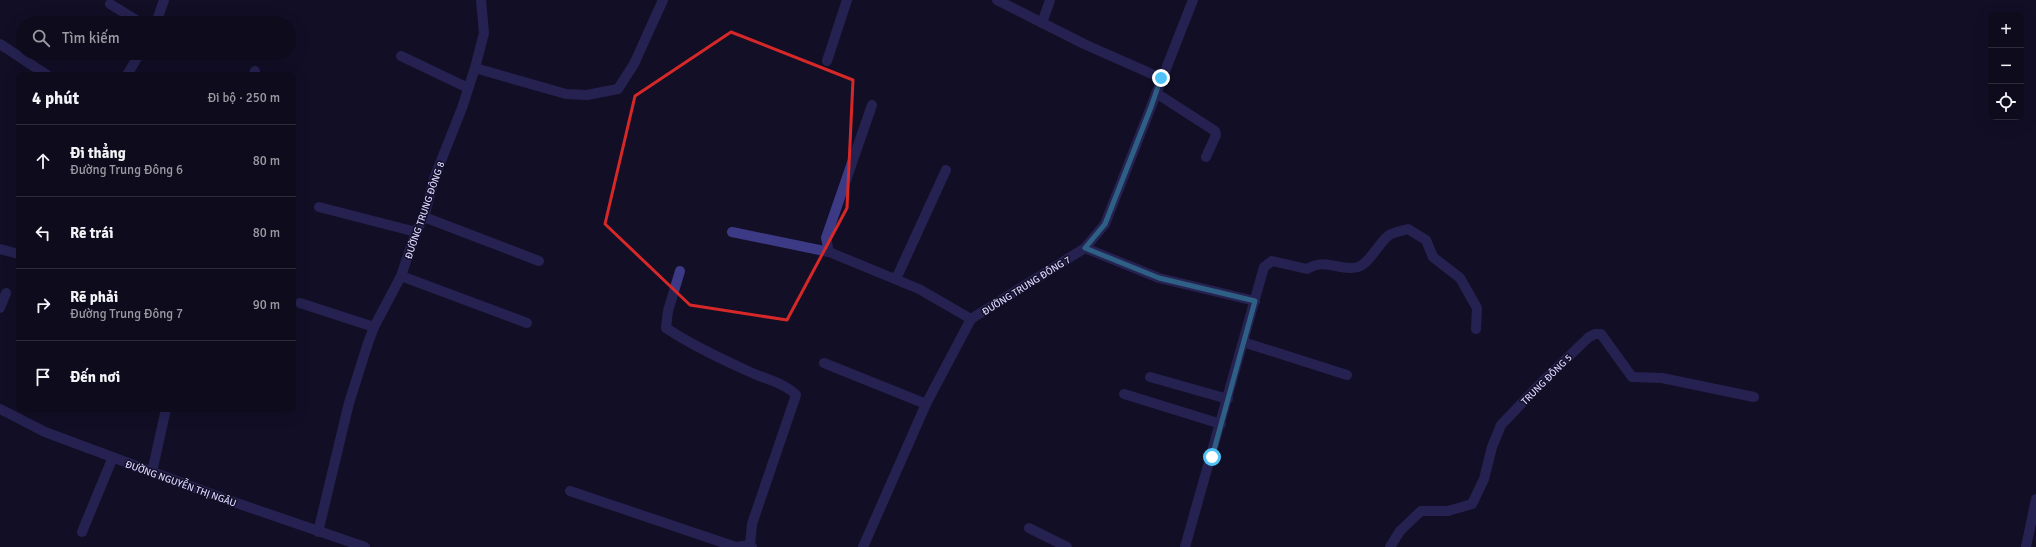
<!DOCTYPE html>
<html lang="vi">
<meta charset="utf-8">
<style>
:root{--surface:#0e0b1c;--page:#171425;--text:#f1f3f6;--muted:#9b9ba3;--line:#2e2b3b}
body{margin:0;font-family:Signika,sans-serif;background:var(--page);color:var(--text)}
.controls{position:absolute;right:12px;top:12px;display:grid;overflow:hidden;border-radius:8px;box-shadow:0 4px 16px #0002}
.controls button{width:36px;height:36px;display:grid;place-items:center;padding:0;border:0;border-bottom:1px solid var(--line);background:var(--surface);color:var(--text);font:20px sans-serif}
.stop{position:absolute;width:12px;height:12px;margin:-9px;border:3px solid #4fc3f7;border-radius:50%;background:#fff}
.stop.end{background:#4fc3f7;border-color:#fff;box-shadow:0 1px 4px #0008}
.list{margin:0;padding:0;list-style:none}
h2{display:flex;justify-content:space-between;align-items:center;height:52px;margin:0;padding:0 16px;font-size:17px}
h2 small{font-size:13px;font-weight:400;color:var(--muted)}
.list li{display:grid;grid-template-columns:26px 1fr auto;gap:12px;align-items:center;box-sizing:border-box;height:72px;padding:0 16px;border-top:1px solid var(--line)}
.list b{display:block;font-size:15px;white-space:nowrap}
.list p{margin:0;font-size:13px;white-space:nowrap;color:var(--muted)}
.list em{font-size:13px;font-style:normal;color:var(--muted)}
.icon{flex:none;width:22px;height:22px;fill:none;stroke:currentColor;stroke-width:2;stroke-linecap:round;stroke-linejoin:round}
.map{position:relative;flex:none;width:2036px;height:547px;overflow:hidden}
.search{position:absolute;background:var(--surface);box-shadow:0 4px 16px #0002;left:16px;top:16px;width:280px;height:44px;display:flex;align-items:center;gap:10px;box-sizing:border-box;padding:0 14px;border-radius:22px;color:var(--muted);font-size:15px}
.panel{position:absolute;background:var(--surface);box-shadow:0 4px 16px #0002;left:16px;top:72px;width:280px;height:340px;border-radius:8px}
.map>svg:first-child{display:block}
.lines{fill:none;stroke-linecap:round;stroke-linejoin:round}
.minor{stroke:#3d3a85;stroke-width:10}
.route{stroke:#4fc3f7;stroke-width:5}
.marked{fill:none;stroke:#d62828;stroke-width:3;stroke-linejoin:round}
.labels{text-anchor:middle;stroke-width:3;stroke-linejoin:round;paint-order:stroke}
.street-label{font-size:10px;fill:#d9d4ff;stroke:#130f26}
</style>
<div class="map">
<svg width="2036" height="547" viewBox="0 0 2036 547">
<rect width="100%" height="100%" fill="#130f26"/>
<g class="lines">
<!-- minor -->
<g class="minor">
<polyline points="997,0 1084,44 1161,78"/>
<polyline points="110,4 141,23"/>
<polyline points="156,23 164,0"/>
<polyline points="1042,23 1050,0"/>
<polyline points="0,44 47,75"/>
<polyline points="401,56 468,88"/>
<polyline points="827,61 847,0"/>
<polyline points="475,68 566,94 587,95 618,89 634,64 663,0"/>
<polyline points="127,75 140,53"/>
<polyline points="254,75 255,71"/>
<polyline points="1156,93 1215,131 1216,135 1206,157"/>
<polyline points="319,207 416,232"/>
<polyline points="424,217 539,261"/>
<polyline points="732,232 829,252 919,289 971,319"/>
<polyline points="1085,248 1159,278 1255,301"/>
<polyline points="0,249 19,254"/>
<polyline points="829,252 826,238 872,105"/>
<path d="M680,271l-12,40 -2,17c27,18 55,31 84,44 15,7 35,11 46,23l-44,129 -2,21 2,2"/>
<polyline points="401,276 527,323"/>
<polyline points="896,279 946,170"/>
<polyline points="300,303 374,327"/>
<polyline points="0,308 6,293"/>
<polyline points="1243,342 1347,375"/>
<polyline points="824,363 926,404"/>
<polyline points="1150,377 1228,399"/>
<polyline points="1124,394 1221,424"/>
<polyline points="0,409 45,432 225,499 365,547"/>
<polyline points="152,472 166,409"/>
<polyline points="570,491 736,547 750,545"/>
<polyline points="1029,528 1067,547"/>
<polyline points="82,532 113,457"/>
<polyline points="318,532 349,403 368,343 374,327 401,276 416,232 424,217 435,176 462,108 475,68 484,33 481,0"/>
<polyline points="863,547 926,404 971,319 1085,248 1105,224 1193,0"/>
<path d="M1185,547l79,-280 8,-6 35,8c20,-12 32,3 51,-2 12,-4 20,-23 30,-31 5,-4 14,-5 20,-7l18,11 7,17 27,21 17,30 -1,21"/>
<polyline points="1390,547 1400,531 1421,511 1448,511 1472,504 1484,479 1492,447 1501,425 1540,384 1589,337 1595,334 1601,334 1632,377 1662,378 1754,397"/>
<polyline points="2026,547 2036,499"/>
</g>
</g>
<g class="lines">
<!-- route -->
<polyline class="route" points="1161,78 1151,107 1105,224 1085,248 1159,278 1255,301 1212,457"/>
</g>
<!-- marked area -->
<path d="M0 0H2036V547H0ZM731,32l122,48 -6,128 -60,112 -97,-15 -85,-81 30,-128z" fill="#130f26" fill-opacity=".55" fill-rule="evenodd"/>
<path class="marked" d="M731,32l122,48 -6,128 -60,112 -97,-15 -85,-81 30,-128z"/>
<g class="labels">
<!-- street labels -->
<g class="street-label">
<text transform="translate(424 210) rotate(-71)" y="4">ĐƯỜNG TRUNG ĐÔNG 8</text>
<text transform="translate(1026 285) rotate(-32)" y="4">ĐƯỜNG TRUNG ĐÔNG 7</text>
<text transform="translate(1546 379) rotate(-45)" y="4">TRUNG ĐÔNG 5</text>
<text transform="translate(181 483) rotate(20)" y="4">ĐƯỜNG NGUYỄN THỊ NGÂU</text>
</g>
</g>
</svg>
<div class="controls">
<button>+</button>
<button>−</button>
<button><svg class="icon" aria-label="locate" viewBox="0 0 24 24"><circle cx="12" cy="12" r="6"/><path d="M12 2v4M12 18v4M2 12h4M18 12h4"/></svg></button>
</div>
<div class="stop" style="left:1212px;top:457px"></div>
<div class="stop end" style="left:1161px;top:78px"></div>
<div class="search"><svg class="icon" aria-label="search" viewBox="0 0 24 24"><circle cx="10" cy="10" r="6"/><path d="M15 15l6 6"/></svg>Tìm kiếm</div>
<section class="panel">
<h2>4 phút<small>Đi bộ · 250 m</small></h2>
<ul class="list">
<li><svg class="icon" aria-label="ahead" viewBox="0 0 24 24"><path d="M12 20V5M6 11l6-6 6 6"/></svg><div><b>Đi thẳng</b><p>Đường Trung Đông 6</p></div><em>80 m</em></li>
<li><svg class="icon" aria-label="left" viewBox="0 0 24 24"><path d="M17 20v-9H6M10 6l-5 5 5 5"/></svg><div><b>Rẽ trái</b></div><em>80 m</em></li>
<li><svg class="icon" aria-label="right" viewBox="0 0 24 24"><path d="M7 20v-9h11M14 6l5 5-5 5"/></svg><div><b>Rẽ phải</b><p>Đường Trung Đông 7</p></div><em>90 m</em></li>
<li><svg class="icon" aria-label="arrive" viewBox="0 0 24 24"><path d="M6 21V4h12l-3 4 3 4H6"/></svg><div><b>Đến nơi</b></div></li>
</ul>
</section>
</div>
